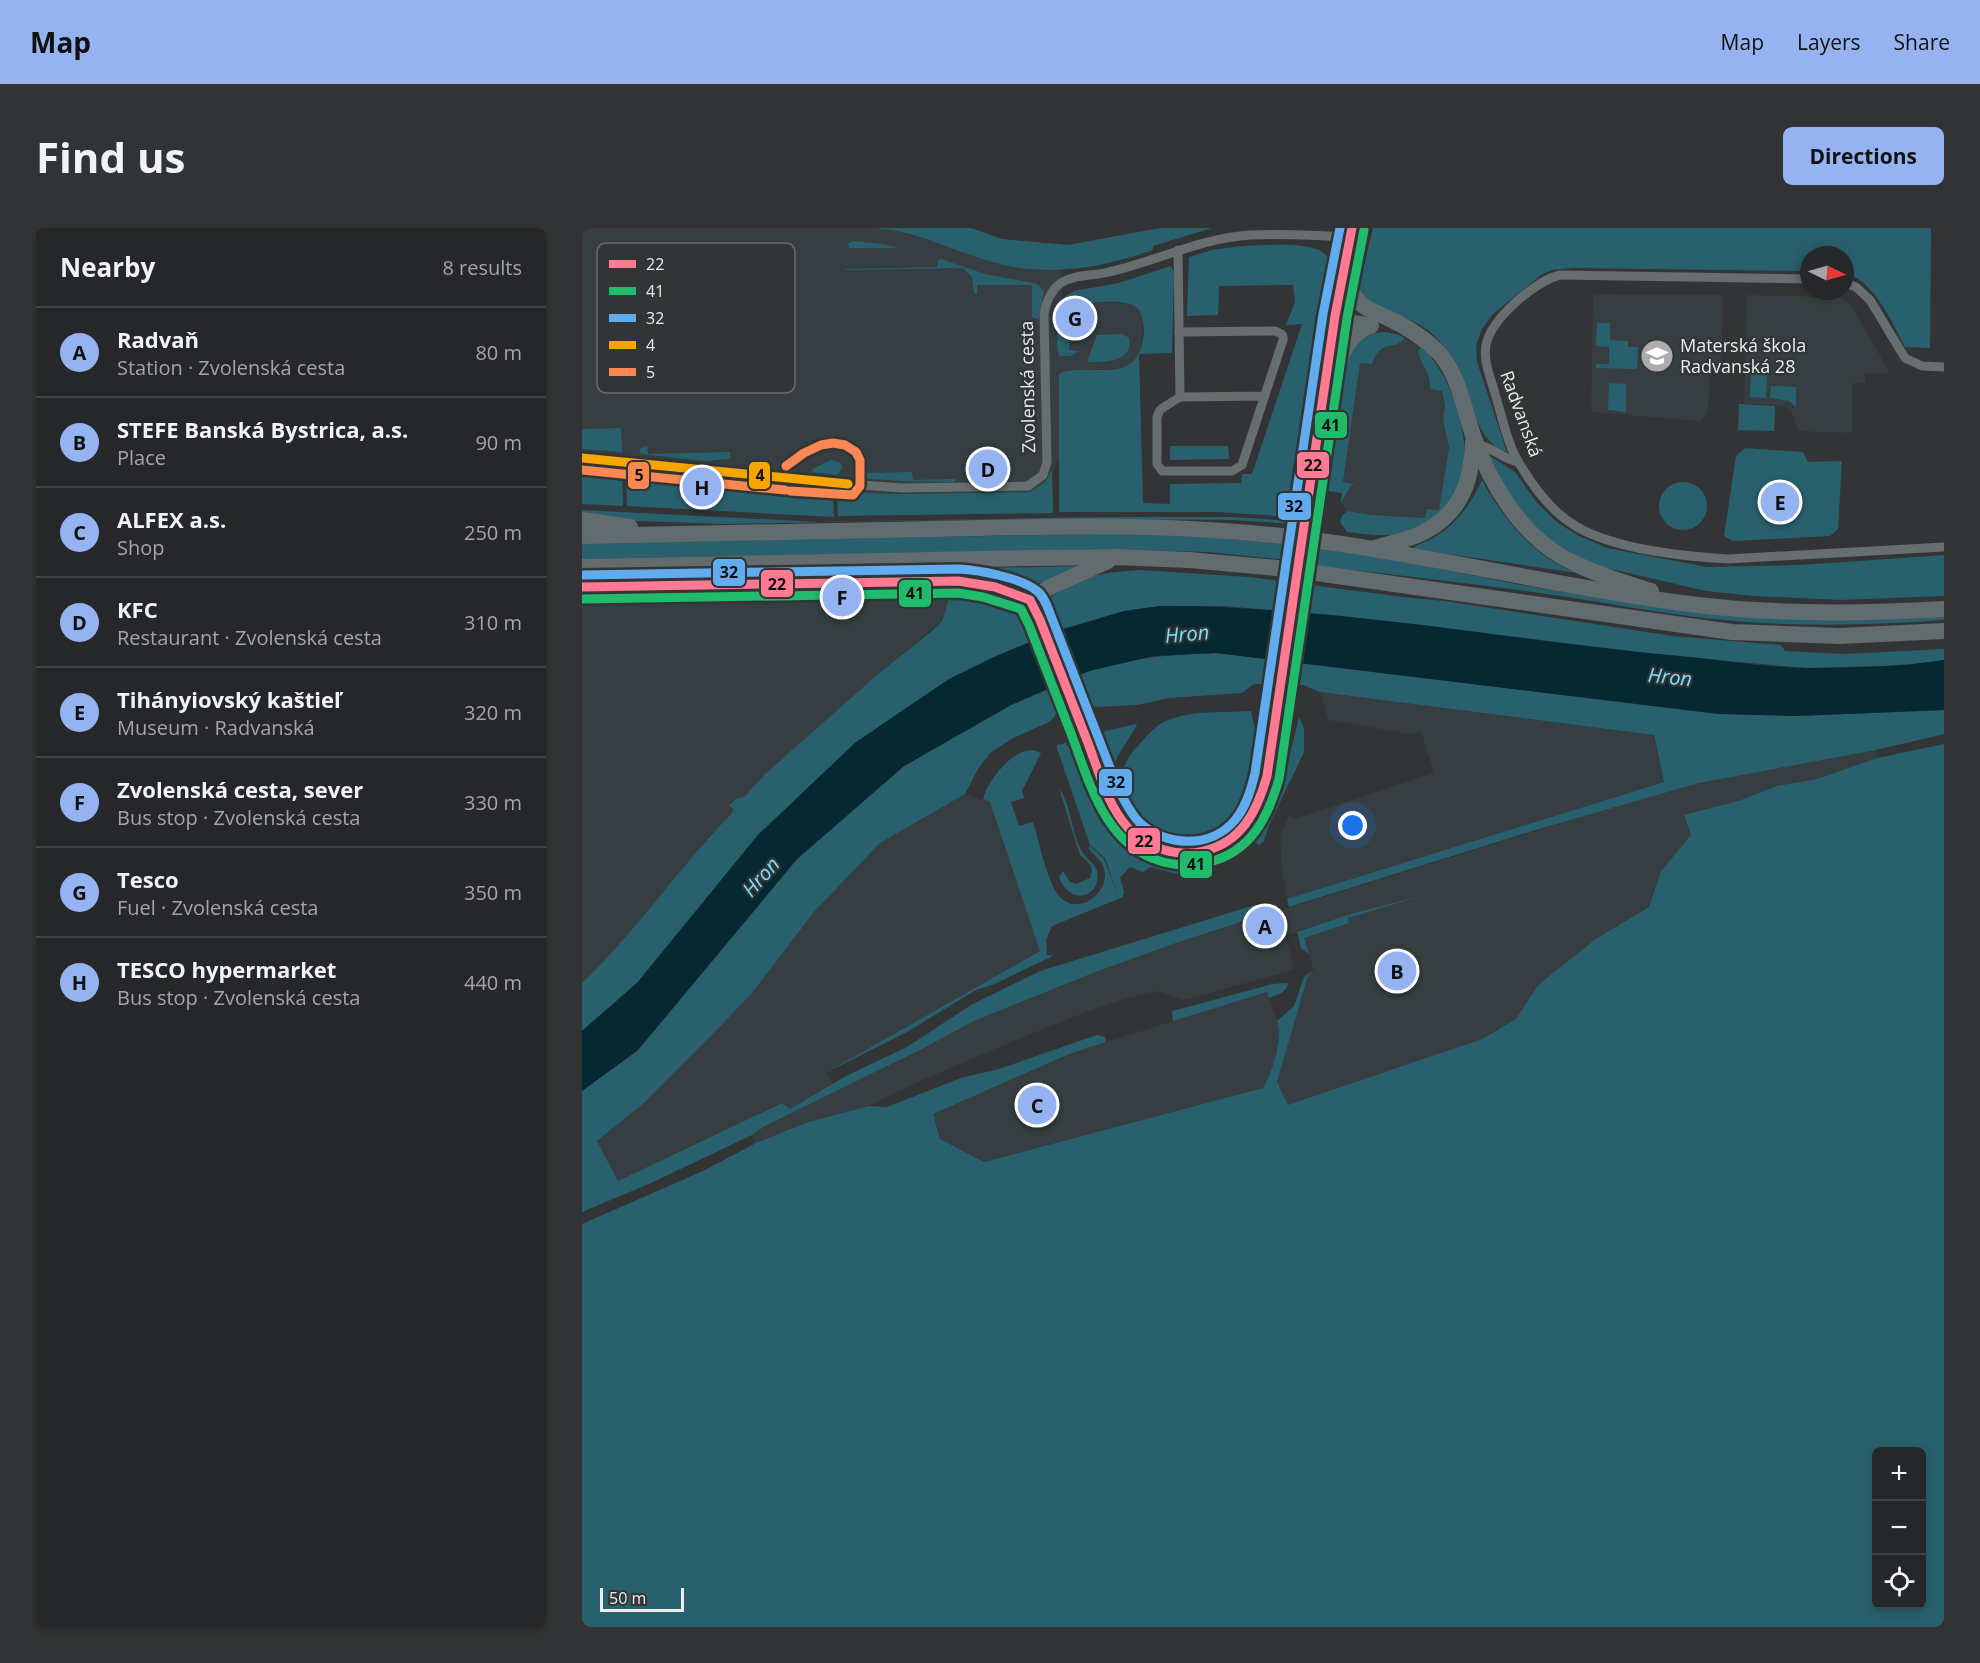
<!DOCTYPE html>
<meta charset="utf-8">
<style>
:root{--surface:#262728;--page:#323334;--text:#f1f3f6;--muted:#a4a5a8;--line:#424445;--accent:#95b2f1}
body{margin:0;font-family:"Open Sans",sans-serif;background:var(--page);color:var(--text)}
.controls{position:absolute;right:18px;bottom:18px;display:grid;overflow:hidden;border-radius:9px;box-shadow:0 3px 9px #0003}
.controls button{width:54px;height:54px;display:grid;place-items:center;padding:0;border:0;border-bottom:2px solid var(--line);background:var(--surface);color:var(--text);font:30px sans-serif}
.compass{position:absolute;left:1218px;top:18px;width:54px;height:54px;border-radius:50%;background:var(--surface);box-shadow:0 3px 9px #0003;rotate:95deg}
.scale{position:absolute;left:18px;bottom:15px;width:84px;box-sizing:border-box;padding-left:6px;border:3px solid #eaeced;border-top:0;font-size:16px;line-height:21px;white-space:nowrap;color:#eaeced;-webkit-text-stroke:4px #323536;paint-order:stroke}
.you{position:absolute;left:771px;top:598px;width:21px;height:21px;margin:-15px;border:4px solid #fff;border-radius:50%;background:#1a73e8;box-shadow:0 0 0 9px #1a73e833}
.badge{display:grid;place-items:center;width:39px;height:39px;border-radius:50%;background:var(--accent);color:#111;font-size:20px;font-weight:700}
.pin{position:absolute;translate:-50% -50%;border:3px solid #fff;box-shadow:0 2px 6px #0006}
.list{margin:0;padding:0;list-style:none}
h2{display:flex;justify-content:space-between;align-items:center;height:78px;margin:0;padding:0 24px;font-size:26px}
h2 small{font-size:20px;font-weight:400;color:var(--muted)}
.list li{display:grid;grid-template-columns:39px 1fr auto;gap:18px;align-items:center;box-sizing:border-box;height:90px;padding:0 24px;border-top:2px solid var(--line)}
.list b{display:block;font-size:22px;white-space:nowrap}
.list p{margin:0;font-size:20px;white-space:nowrap;color:var(--muted)}
.list em{font-size:20px;font-style:normal;color:var(--muted)}
.icon{flex:none;width:33px;height:33px;fill:none;stroke:currentColor;stroke-width:2;stroke-linecap:round;stroke-linejoin:round}
.map{position:relative;flex:none;width:1362px;height:1399px;overflow:hidden;border-radius:9px}
header{display:flex;align-items:center;gap:36px;box-sizing:border-box;height:84px;padding:0 30px;background:var(--accent);color:#111}
header strong{font-size:28px}
nav{display:flex;gap:33px;margin-inline-start:auto;font-size:21px}
.intro{display:flex;align-items:center;justify-content:space-between;box-sizing:border-box;height:144px;padding:0 36px}
h1{margin:0;font-size:42px}
.button{padding:15px 27px;border-radius:9px;background:var(--accent);color:#111;font-size:21px;font-weight:700}
main{display:flex;gap:36px;padding:0 36px}
aside{flex:1;background:var(--surface);border-radius:9px;box-shadow:0 3px 9px #0003}
.map>svg:first-child{display:block}
.built{fill:#363e41}
.green{fill:#29606e;fill-rule:evenodd}
.water{fill:#062830}
.pier{fill:#333435}
.lines{fill:none;stroke-linecap:round;stroke-linejoin:round}
.street{stroke:#666e70;stroke-width:9}
.secondary{stroke:#687072;stroke-width:12}
.highway{stroke:#626b6d;stroke-width:16}
.secondary-bridge{stroke:#687072;stroke-width:12}
.bus-1-casing{stroke:#323536;stroke-width:14}
.bus-2-casing{stroke:#323536;stroke-width:14}
.bus-3-casing{stroke:#323536;stroke-width:14}
.bus-4-casing{stroke:#323536;stroke-width:14}
.bus-5-casing{stroke:#323536;stroke-width:14}
.bus-1{stroke:#fe7a93;stroke-width:9}
.bus-2{stroke:#20bc6c;stroke-width:9}
.bus-3{stroke:#60acee;stroke-width:9}
.bus-4{stroke:#f7a600;stroke-width:9}
.bus-5{stroke:#f88751;stroke-width:9}
.labels{text-anchor:middle;stroke-width:4.5;stroke-linejoin:round;paint-order:stroke}
.poi-label{font-size:18px;fill:#eaeced;stroke:#323536;text-anchor:start}
.street-label{font-size:18px;fill:#eaeced;stroke:#323536}
.water-label{font-size:20px;font-style:italic;fill:#79e0fb;stroke:#323536}
.key{fill:#323536;stroke:#696c6d;stroke-width:1.5}
.key-label{font-size:16px;fill:#eaeced}
.line-badge{stroke:#323536;stroke-width:2}
.pale-badge-label{font-size:16px;text-anchor:middle;font-weight:bold;fill:#111}
</style>
<header>
<strong>Map</strong>
<nav><a>Map</a><a>Layers</a><a>Share</a></nav>
</header>
<div class="intro"><h1>Find us</h1><a class="button">Directions</a></div>
<main>
<aside>
<h2>Nearby<small>8 results</small></h2>
<ul class="list">
<li><span class="badge">A</span><div><b>Radvaň</b><p>Station · Zvolenská cesta</p></div><em>80 m</em></li>
<li><span class="badge">B</span><div><b>STEFE Banská Bystrica, a.s.</b><p>Place</p></div><em>90 m</em></li>
<li><span class="badge">C</span><div><b>ALFEX a.s.</b><p>Shop</p></div><em>250 m</em></li>
<li><span class="badge">D</span><div><b>KFC</b><p>Restaurant · Zvolenská cesta</p></div><em>310 m</em></li>
<li><span class="badge">E</span><div><b>Tihányiovský kaštieľ</b><p>Museum · Radvanská</p></div><em>320 m</em></li>
<li><span class="badge">F</span><div><b>Zvolenská cesta, sever</b><p>Bus stop · Zvolenská cesta</p></div><em>330 m</em></li>
<li><span class="badge">G</span><div><b>Tesco</b><p>Fuel · Zvolenská cesta</p></div><em>350 m</em></li>
<li><span class="badge">H</span><div><b>TESCO hypermarket</b><p>Bus stop · Zvolenská cesta</p></div><em>440 m</em></li>
</ul>
</aside>
<div class="map">
<svg width="1362" height="1399" viewBox="0 0 1362 1399">
<rect width="100%" height="100%" fill="#333435"/>
<!-- built -->
<g class="built">
<polygon points="0,0 301,0 336,9 453,42 479,43 480,71 475,81 474,89 475,118 477,123 496,123 487,123 487,79 501,75 546,75 555,80 560,88 561,107 557,126 548,136 540,140 488,142 477,151 477,231 463,254 448,264 314,266 255,264 251,267 156,258 135,260 44,251 40,244 0,237"/>
<polygon points="1011,66 1141,67 1139,140 1128,140 1126,184 1119,193 1009,184"/>
<polygon points="1165,67 1255,69 1260,70 1270,79 1308,145 1283,145 1283,155 1270,155 1270,205 1216,203 1212,189 1207,182 1200,178 1162,175"/>
<polygon points="823,110 840,119 837,128 845,141 848,161 860,163 863,177 861,192 867,219 857,282 843,290 790,287 765,283 759,275 768,259 772,256 761,254 778,134 790,136 795,123 801,119 819,115"/>
<polygon points="364,366 366,374 360,393 300,443 183,546 162,569 155,570 148,577 151,580 150,585 127,609 28,729 0,755 0,376"/>
<polygon points="738,464 1071,507 1082,554 705,671 700,642 698,608 707,588 713,591 852,545 839,504 829,506 746,492"/>
<polygon points="1294,522 1295,530 1235,551 1195,558 1159,572 1102,587 1109,607 1079,643 1067,679 1015,710 956,757 934,791 900,811 706,878 695,855 726,748 732,743 722,710 767,695 766,690 823,672 768,686 704,707 712,742 601,772 574,763 546,770 504,784 439,810 336,854 287,878 226,894 174,915 170,907 183,898 342,820 392,793 511,745 594,715 1021,582 1117,555"/>
<polygon points="383,566 408,574 458,723 244,845 252,856 208,881 199,875 36,953 15,913 63,874 128,809 170,765 232,684 298,615"/>
<polygon points="685,763 697,799 693,830 688,846 682,860 401,934 358,911 350,886 487,826"/>
</g>
<!-- green -->
<g class="green">
<path d="M292,0h97l31,11 66,6 92,-17h52l-59,18v4c-54,19 -108,28 -164,11 -38,-11 -75,-31 -115,-33z"/>
<path d="M791,0h558l-1,120 -25,-1c-12,-23 -32,-68 -60,-74v-18h-36v16l-236,-3 -20,2 -11,4 -50,41 -10,14 -6,16 1,17 30,90c-36,-11 -36,-68 -56,-96 -9,-14 -21,-27 -37,-34 -15,-7 -32,-12 -46,-21 -5,-5 -9,-13 -13,-19l4,-18 5,1z"/>
<polygon points="271,13 301,16 316,20 267,20 266,15"/>
<path d="M660,18c20,0 83,-8 88,16l-35,255 -78,-5h-158v-138c20,-10 55,3 72,-11 9,-7 11,-18 13,-29 0,-8 -1,-20 -7,-26 -11,-11 -54,-5 -68,-1v43l10,1 -8,5h-12l-2,-10v-37l8,-13 9,-5 45,-8 52,-17 3,7 -2,80 -33,1 4,149 27,1v-20l71,-1 1,-9h10l50,-150 -16,1 9,-23 -2,-17 -74,1 -1,29 -31,1 2,-59 23,-7z"/>
<polygon points="359,31 403,46 456,56 462,64 456,91 450,89 450,57 395,57 395,66 392,65 390,49 381,40 264,42 264,41 355,39 356,32"/>
<polygon points="1015,95 1028,95 1028,112 1046,113 1046,119 1056,119 1055,141 1014,140 1014,136 1027,136 1027,119 1014,118"/>
<path d="M802,104l13,2 8,4c-12,15 -22,-2 -33,26l-12,-1 -17,119 11,2 -4,3 -9,16 1,-10 -14,-2 -2,13 -6,-1 16,-119c9,-24 19,-51 48,-52z"/>
<path d="M541,106l6,4c5,25 -25,24 -42,24l10,-27z"/>
<path d="M840,119c29,28 49,88 41,128 -2,14 -15,29 -25,39 -9,8 -23,18 -36,20 -17,3 -38,0 -55,-2l-7,-10 2,-6 5,-5 25,4 53,3 2,-9 12,1 10,-63 -6,-27 2,-15 -3,-14 -12,-2c0,-21 -9,-22 -12,-38z"/>
<polygon points="1169,139 1185,140 1184,170 1168,169"/>
<polygon points="1027,155 1044,156 1044,184 1026,182"/>
<polygon points="1189,158 1214,159 1214,179 1207,173 1188,170"/>
<polygon points="1157,176 1193,178 1192,203 1156,202"/>
<polygon points="39,200 40,224 0,221 0,201"/>
<polygon points="65,218 66,226 148,224 148,231 124,233 59,226 57,221"/>
<polygon points="588,218 646,218 647,231 588,232"/>
<polygon points="1163,220 1221,224 1226,234 1260,233 1256,301 1248,308 1151,313 1142,308 1154,228"/>
<polygon points="274,228 278,228 279,245 330,244 331,252 373,251 373,254 319,253 279,250 272,243 272,231"/>
<polygon points="908,228 933,244 955,275 975,294 995,307 1025,320 1125,339 1218,337 1362,327 1362,368 1258,372 1172,368 1124,363 1025,340 1003,333 967,312 930,274"/>
<polygon points="249,232 259,235 260,239 257,245 253,247 230,244 231,241"/>
<polygon points="0,237 40,244 41,278 0,276"/>
<polygon points="470,242 471,285 256,288 255,264 314,266 448,264 463,254"/>
<polygon points="44,251 135,260 156,258 251,267 252,289 45,278"/>
<path d="M900,252c22,40 51,76 94,93l-161,-24v-3c33,-11 53,-35 67,-66z"/>
<circle cx="1101" cy="278" r="24"/>
<polygon points="0,282 237,294 526,289 650,289 712,293 712,296 650,292 438,291 138,296 55,293 0,287"/>
<polygon points="525,306 626,309 708,316 706,332 625,324 524,321 0,331 0,315"/>
<path d="M732,319l92,15 115,23 74,12 349,19v4c-70,5 -139,7 -209,1 -73,-6 -144,-22 -216,-31 -69,-9 -139,-17 -208,-25z"/>
<path d="M498,338c-19,8 -42,23 -62,18 -14,-3 -26,-9 -41,-11l-395,8v-4z"/>
<path d="M558,342l109,7 162,21 34,3 228,35 108,9 4,6 59,3 100,-5v11l-33,5 -105,3 -187,-17 -223,-29 -171,-16h-64l-37,5 -67,20 -9,-19 -1,-9c17,-27 64,-31 93,-33z"/>
<path d="M364,366c27,1 58,1 76,25 5,6 7,15 10,22l-38,16 -45,22 -94,64 -97,92 -121,148 -55,48v-48c55,-52 97,-116 150,-170l1,-5 -4,-2 8,-8 7,-1 21,-23 113,-100 54,-43 10,-10 6,-19z"/>
<path d="M634,425l503,61 77,2 148,-6v24l-68,16 -177,33 -160,46 -250,78 -2,-8 377,-117 -10,-47 -334,-43 -17,-7 -49,-1 -12,9 -73,5 -32,7 -41,2 -8,-4 -7,-10 -6,-16c45,-20 93,-22 141,-24z"/>
<polygon points="469,460 476,482 471,491 465,495 431,510 408,525 396,541 383,566 298,615 232,684 170,765 128,809 63,874 15,913 36,953 200,875 208,881 264,848 325,819 389,777 458,743 673,677 684,683 694,676 696,682 594,715 511,745 392,793 342,820 183,898 170,907 69,955 0,984 0,863 56,822 215,631 322,538 429,477"/>
<path d="M669,483c3,16 9,35 8,50 -1,6 -3,12 -4,18 -1,2 0,5 0,8 -1,10 -8,21 -13,29 -18,31 -65,37 -93,18 -31,-20 -38,-59 -13,-86 12,-13 20,-25 38,-30 24,-8 53,-5 77,-7z"/>
<path d="M717,489l5,11v24l-35,73 -5,16 -5,4 -7,-5c28,-34 37,-81 47,-123z"/>
<polygon points="554,496 555,497 536,528 528,546 516,511 523,503"/>
<path d="M484,515l1,3 7,1 4,4c16,41 29,88 73,107l-1,4 34,8 25,-2 2,2 -2,5h-28l-31,-8 -7,5 -13,-5 -10,11 4,14 -1,5 -71,29 -6,14 1,15h6l-2,2 -59,28 -16,5 -69,42 -80,40 213,-121 -50,-149 -7,-3c4,-17 28,-49 49,-49 3,0 6,2 9,3l-19,38 2,7 -13,4 8,24 14,-4c6,18 14,60 26,74 21,24 58,-9 42,-34 -4,-5 -9,-10 -13,-14l2,-2 14,13 15,39 -14,-40 -15,-13 -33,-97v-3z"/>
<path d="M1362,516v883h-1362v-403l121,-53 53,-28 52,-21 61,-16 18,1 74,-29 38,-9 98,-34 8,2 1,5 -37,12 -136,60 7,25 44,23 279,-74c9,-15 20,-50 14,-67l17,-15 10,-29 10,-7 -6,6 -31,106 11,23 194,-66 34,-20 22,-34 59,-47 52,-31 12,-36 30,-36 -7,-20 57,-15 36,-14 40,-7 60,-21zM1294,1224h46v152h-46z"/>
<path d="M477,560c13,19 12,46 24,65 4,7 12,10 14,18 6,25 -27,37 -38,6l4,-6 7,11 6,2 14,-6 2,-8 -2,-6 -10,-9z"/>
<polygon points="839,668 766,690 767,695 722,710 727,726 719,720 715,704 768,686"/>
<path d="M704,755l2,1c-2,9 -11,11 -19,14l-2,-6 -94,29 -1,-10 101,-27z"/>
</g>
<!-- water -->
<path class="water" d="M579,378c177,0 353,35 529,51 39,4 79,11 118,11 45,0 91,-1 136,-8v50l-148,6 -77,-2 -503,-61 -62,3 -65,15 -78,34 -107,61 -107,93 -159,191 -56,41v-60l55,-48 121,-148 97,-92 94,-64 45,-22 63,-26 67,-20z"/>
<!-- pier -->
<g class="pier">
<polygon points="699,380 722,383 714,438 691,435"/>
<polygon points="474,400 494,452 470,463 449,410"/>
</g>
<g class="lines">
<!-- street -->
<g class="street">
<polyline points="596,22 598,169"/>
<path d="M1227,51l-249,-4c-25,6 -69,44 -74,70 -3,17 5,33 9,49 7,22 12,49 24,69 14,24 34,50 58,64 41,23 105,29 151,32l216,-12"/>
<polyline points="1263,55 1274,59 1288,72 1323,130 1340,138 1362,139"/>
<path d="M597,104l96,-1c5,2 9,3 8,9l-41,125 -10,6h-70l-5,-7v-47l3,-7 4,-3 16,-10 85,-1"/>
<path d="M894,216c16,3 27,15 42,18"/>
<path d="M0,230l266,26 54,4 126,-2 15,-11 4,-13 -3,-148c2,-11 7,-24 17,-31 14,-9 33,-7 48,-11 48,-11 92,-34 141,-37 33,-2 68,1 101,2"/>
</g>
<!-- secondary -->
<g class="secondary">
<polyline points="725,277 753,88 770,0"/>
<path d="M0,359l376,-6 24,2 48,17 10,20 68,176c7,12 13,25 23,35 33,33 91,28 117,-9 13,-18 17,-40 22,-61"/>
</g>
<!-- highway -->
<g class="highway">
<path d="M762,43c3,12 7,23 16,32 8,8 18,10 28,15 19,9 37,20 52,36 20,24 24,56 34,84 19,51 49,101 100,125 24,12 51,20 77,28"/>
<polyline points="753,88 765,94 789,98"/>
<path d="M743,153c21,-20 13,-39 44,-55"/>
<polyline points="0,292 48,299"/>
<path d="M0,308c117,-3 234,-5 351,-7 119,-3 238,-6 357,8 134,16 266,50 400,67 84,11 169,10 254,5"/>
<path d="M793,320c16,-5 34,-8 49,-16 37,-19 48,-51 49,-90"/>
<polyline points="0,339 446,330 535,329 607,332 706,341 1150,404 1258,408 1362,403"/>
<polyline points="448,372 468,359 526,333"/>
</g>
<!-- secondary-bridge -->
<polyline class="secondary-bridge" points="688,533 725,277"/>
<defs>
<path id="bus-1" d="M0,359l376,-6 37,6 35,13 10,20c16,41 32,82 48,123 11,29 19,62 41,86 18,19 49,29 75,22 38,-9 53,-40 63,-75l68,-460 17,-88"/>
<path id="bus-2" d="M0,371l376,-6 25,4 38,12 8,16c14,37 29,74 43,111 18,48 33,108 88,125 16,5 33,5 49,1 42,-10 59,-45 70,-83l68,-461 17,-88"/>
<path id="bus-3" d="M0,347l377,-6c20,1 63,9 78,22 7,5 11,17 14,25l68,175c6,10 11,22 20,31 26,25 72,27 96,-2 11,-13 16,-30 20,-47l68,-459 17,-86"/>
<polyline id="bus-4" points="0,230 266,256"/>
<g id="bus-5">
<polyline points="204,238 222,225 239,217 251,215 263,217 274,224 278,232 278,258 271,267 208,263"/>
<polyline points="0,242 203,262"/>
</g>
</defs>
<!-- bus-1 casing -->
<use href="#bus-1" class="bus-1-casing"/>
<!-- bus-2 casing -->
<use href="#bus-2" class="bus-2-casing"/>
<!-- bus-3 casing -->
<use href="#bus-3" class="bus-3-casing"/>
<!-- bus-4 casing -->
<use href="#bus-4" class="bus-4-casing"/>
<!-- bus-5 casing -->
<use href="#bus-5" class="bus-5-casing"/>
<!-- bus-1 -->
<use href="#bus-1" class="bus-1"/>
<!-- bus-2 -->
<use href="#bus-2" class="bus-2"/>
<!-- bus-3 -->
<use href="#bus-3" class="bus-3"/>
<!-- bus-4 -->
<use href="#bus-4" class="bus-4"/>
<!-- bus-5 -->
<use href="#bus-5" class="bus-5"/>
</g>
<!-- icons -->
<defs>
<symbol id="school-disc" viewBox="-11 -11 22 22"><circle r="9.5" fill="#aaacad" stroke="#323536"/><path d="M0-5L7-2L0 1L-7-2ZM-4 1L0 2.5L4 1V4Q0 6-4 4Z" fill="#fff"/></symbol>
</defs>
<g fill-rule="evenodd">
<use href="#school-disc" x="1056" y="109" width="38" height="38"/>
</g>
<g class="labels">
<!-- poi labels -->
<g class="poi-label">
<text x="1098" y="124">Materská škola<tspan x="1098" dy="21">Radvanská 28</tspan></text>
</g>
<!-- street labels -->
<g class="street-label">
<text transform="translate(446 159) rotate(-91)" y="6">Zvolenská cesta</text>
<text transform="translate(939 186) rotate(70)" y="6">Radvanská</text>
</g>
<!-- water labels -->
<g class="water-label">
<text transform="translate(605 406) rotate(-5)" y="7">Hron</text>
<text transform="translate(1088 449) rotate(6)" y="7">Hron</text>
<text transform="translate(179 649) rotate(-48)" y="7">Hron</text>
</g>
</g>
<!-- legend -->
<rect x="15" y="15" width="198" height="150" rx="9" class="key"/>
<rect x="27" y="32" width="27" height="8" fill="#fe7a93"/>
<rect x="27" y="59" width="27" height="8" fill="#20bc6c"/>
<rect x="27" y="86" width="27" height="8" fill="#60acee"/>
<rect x="27" y="113" width="27" height="8" fill="#f7a600"/>
<rect x="27" y="140" width="27" height="8" fill="#f88751"/>
<g class="key-label">
<text x="64" y="42">22</text>
<text x="64" y="69">41</text>
<text x="64" y="96">32</text>
<text x="64" y="123">4</text>
<text x="64" y="150">5</text>
</g>
<g class="line-badge">
<rect x="732" y="183" width="34" height="28" rx="6" fill="#20bc6c"/>
<rect x="714" y="223" width="34" height="28" rx="6" fill="#fe7a93"/>
<rect x="166" y="233" width="23" height="29" rx="6" fill="#f7a600"/>
<rect x="45" y="233" width="23" height="29" rx="6" fill="#f88751"/>
<rect x="695" y="264" width="35" height="29" rx="6" fill="#60acee"/>
<rect x="130" y="330" width="34" height="29" rx="6" fill="#60acee"/>
<rect x="178" y="341" width="34" height="29" rx="6" fill="#fe7a93"/>
<rect x="316" y="351" width="34" height="29" rx="6" fill="#20bc6c"/>
<rect x="516" y="540" width="35" height="29" rx="6" fill="#60acee"/>
<rect x="545" y="599" width="34" height="28" rx="6" fill="#fe7a93"/>
<rect x="597" y="622" width="34" height="29" rx="6" fill="#20bc6c"/>
</g>
<g class="pale-badge-label">
<text x="749" y="203">41</text>
<text x="731" y="243">22</text>
<text x="178" y="253">4</text>
<text x="57" y="253">5</text>
<text x="712" y="284">32</text>
<text x="147" y="350">32</text>
<text x="195" y="362">22</text>
<text x="333" y="371">41</text>
<text x="534" y="560">32</text>
<text x="562" y="619">22</text>
<text x="614" y="642">41</text>
</g>
</svg>
<div class="controls">
<button>+</button>
<button>−</button>
<button><svg class="icon" aria-label="locate" viewBox="0 0 24 24"><circle cx="12" cy="12" r="6"/><path d="M12 2v4M12 18v4M2 12h4M18 12h4"/></svg></button>
</div>
<svg class="compass" viewBox="-18 -18 36 36"><path d="M0-13l5 13h-10z" fill="#e53935"/><path d="M0 13l5-13h-10z" fill="#a4a5a8"/></svg>
<div class="scale">50 m</div>
<div class="you"></div>
<div class="pin badge" style="left:683px;top:698px">A</div>
<div class="pin badge" style="left:815px;top:743px">B</div>
<div class="pin badge" style="left:455px;top:877px">C</div>
<div class="pin badge" style="left:406px;top:241px">D</div>
<div class="pin badge" style="left:1198px;top:274px">E</div>
<div class="pin badge" style="left:260px;top:369px">F</div>
<div class="pin badge" style="left:493px;top:90px">G</div>
<div class="pin badge" style="left:120px;top:259px">H</div>
</div>
</main>
